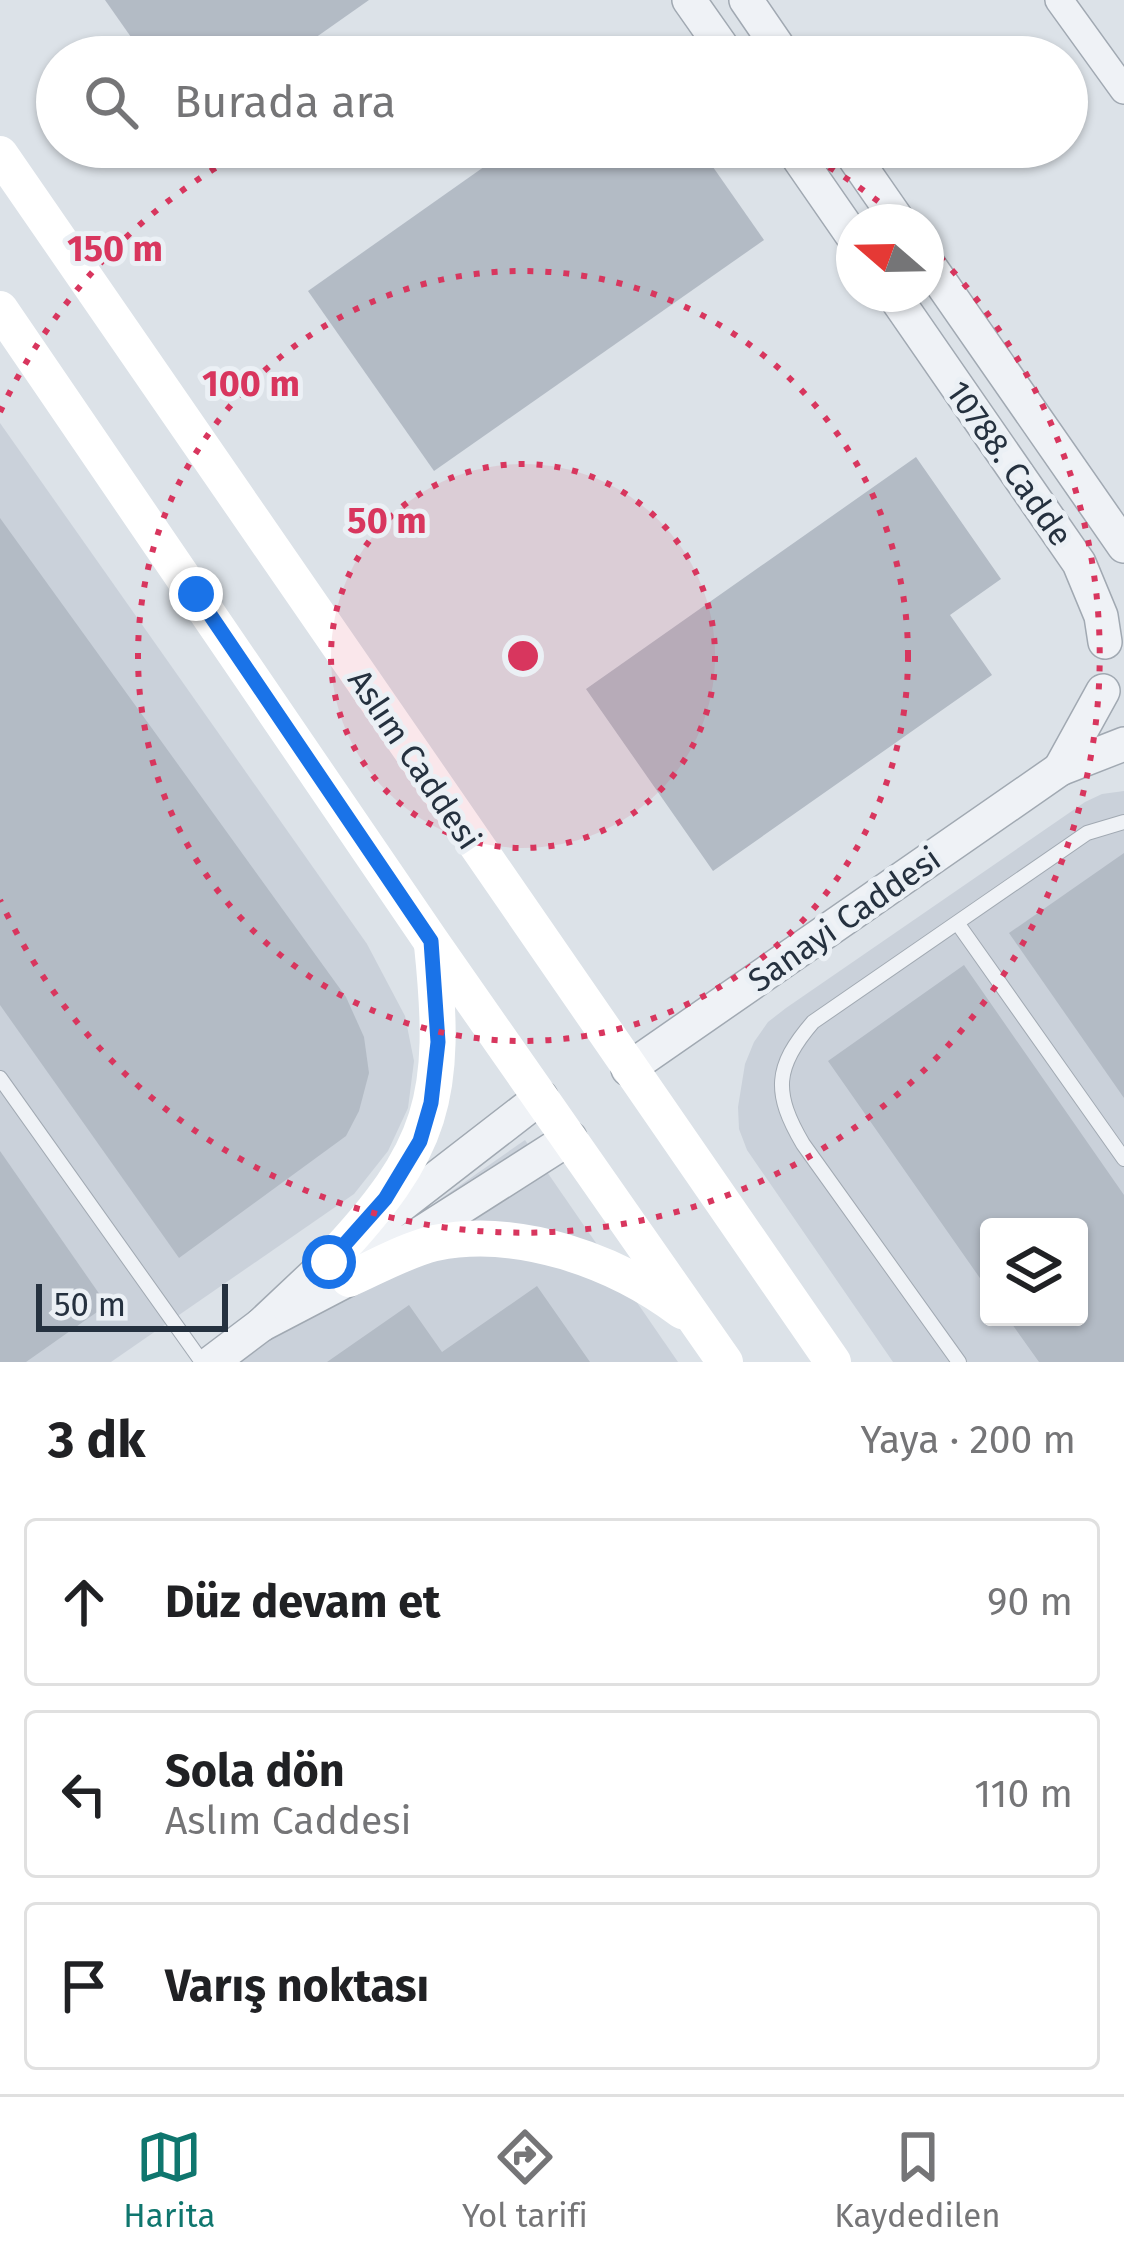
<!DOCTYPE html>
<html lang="tr">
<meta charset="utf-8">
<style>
:root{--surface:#fff;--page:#f2f2f2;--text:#202124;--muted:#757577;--line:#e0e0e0;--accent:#0f766e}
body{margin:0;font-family:"Fira Sans",sans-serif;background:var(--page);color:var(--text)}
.controls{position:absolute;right:36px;bottom:36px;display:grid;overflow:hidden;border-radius:12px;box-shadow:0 3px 9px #0004}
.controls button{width:108px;height:108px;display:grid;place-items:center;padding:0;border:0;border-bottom:3px solid var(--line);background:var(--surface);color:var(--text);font:60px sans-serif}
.compass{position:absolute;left:836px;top:204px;width:108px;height:108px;border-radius:50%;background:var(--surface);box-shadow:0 3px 9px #0004;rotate:290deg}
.scale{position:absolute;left:36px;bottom:30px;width:192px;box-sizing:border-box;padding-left:12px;border:6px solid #25313f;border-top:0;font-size:33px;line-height:42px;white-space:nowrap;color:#25313f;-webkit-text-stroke:9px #ebf0f5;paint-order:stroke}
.stop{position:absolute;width:36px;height:36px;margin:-27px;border:9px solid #1a73e8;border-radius:50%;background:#fff}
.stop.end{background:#1a73e8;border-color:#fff;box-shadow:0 3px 12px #0008}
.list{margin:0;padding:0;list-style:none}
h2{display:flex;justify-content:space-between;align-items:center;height:156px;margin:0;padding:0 48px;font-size:51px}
h2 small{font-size:39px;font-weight:400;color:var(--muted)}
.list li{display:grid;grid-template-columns:78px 1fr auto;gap:36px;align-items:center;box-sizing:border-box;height:168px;margin:0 24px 24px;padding:0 24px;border:3px solid var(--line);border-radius:12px}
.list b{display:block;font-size:45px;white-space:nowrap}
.list p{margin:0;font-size:39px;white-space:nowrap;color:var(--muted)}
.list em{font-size:39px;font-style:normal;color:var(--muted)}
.icon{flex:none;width:66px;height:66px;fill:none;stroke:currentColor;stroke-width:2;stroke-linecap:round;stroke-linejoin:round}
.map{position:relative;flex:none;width:1124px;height:1362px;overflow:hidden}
.search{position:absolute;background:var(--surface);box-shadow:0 3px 9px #0004;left:36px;right:36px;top:36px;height:132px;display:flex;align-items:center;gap:30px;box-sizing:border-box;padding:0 42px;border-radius:66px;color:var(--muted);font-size:45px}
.sheet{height:732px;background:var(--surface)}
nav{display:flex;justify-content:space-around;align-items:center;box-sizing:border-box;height:168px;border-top:3px solid var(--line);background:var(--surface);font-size:33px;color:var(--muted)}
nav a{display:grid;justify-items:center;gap:6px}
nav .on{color:var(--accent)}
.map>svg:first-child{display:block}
.built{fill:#cad1da;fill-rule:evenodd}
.building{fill:#b3bbc5}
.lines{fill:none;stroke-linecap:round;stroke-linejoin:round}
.service-casing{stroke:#a1a9b2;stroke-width:16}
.minor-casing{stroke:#a1a9b2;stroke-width:30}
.tertiary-casing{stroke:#a1a9b2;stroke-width:36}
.service{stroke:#eff2f6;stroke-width:14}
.minor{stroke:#eff2f6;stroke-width:27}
.tertiary{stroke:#eff2f6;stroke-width:33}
.secondary{stroke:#fff;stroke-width:36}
.route{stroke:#1a73e8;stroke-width:15}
.ring{fill:none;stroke:#d8365e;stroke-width:6;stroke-dasharray:6 12}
.labels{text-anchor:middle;stroke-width:10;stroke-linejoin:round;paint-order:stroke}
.street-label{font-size:33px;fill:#25313f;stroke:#ebf0f5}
.centre{fill:#d8365e;stroke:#ebf0f5;stroke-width:6}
.ring-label{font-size:36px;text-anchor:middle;font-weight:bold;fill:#d8365e;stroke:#ebf0f5;stroke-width:10;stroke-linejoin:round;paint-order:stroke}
</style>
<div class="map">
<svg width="1124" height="1362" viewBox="0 0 1124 1362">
<rect width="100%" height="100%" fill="#dce2e8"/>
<!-- built -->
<g class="built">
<polygon points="0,423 367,944 405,1016 414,1061 408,1108 388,1151 354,1194 111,1362 0,1362"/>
<path d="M1124,791v571h-231l-146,-212 -8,-21 -1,-22 7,-43 9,-22 14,-20 18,-14 299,-206 17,-8zM989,1227h90v90h-90z"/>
<polygon points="525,1140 678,1362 207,1362"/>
</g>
<!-- building -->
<g class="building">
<polygon points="105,0 369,0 288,57 145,57"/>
<polygon points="512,147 699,147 764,240 434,471 308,291"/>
<polygon points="916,457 1001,579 950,615 992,675 713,871 586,689"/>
<polygon points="0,518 346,997 364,1037 369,1073 359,1111 346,1136 179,1258 0,1005"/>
<polygon points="1124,853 1124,1098 1009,933"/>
<polygon points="964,965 1124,1195 1124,1362 1039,1362 1007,1317 1079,1317 1079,1227 989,1227 989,1291 828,1061"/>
<polygon points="0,1151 107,1305 26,1362 0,1362"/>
<polygon points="537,1286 590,1362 327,1362 409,1305 442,1352"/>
</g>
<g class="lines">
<defs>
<g id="service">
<polyline points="958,924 1124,1159"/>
<polyline points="0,1078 202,1362"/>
<path d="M959,1362l-156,-218c-30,-51 -29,-77 10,-122l274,-189 37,-11"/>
</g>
<polyline id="minor" points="1059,0 1124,90"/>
<g id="tertiary">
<polyline points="689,0 729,57"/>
<polyline points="746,0 785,57"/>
<polyline points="791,147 854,238"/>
<polyline points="847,147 899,222"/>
<polyline points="926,261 1124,546"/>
<polyline points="893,294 1079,563 1101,616 1105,642"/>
<polyline points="1103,691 1060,769 1124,744"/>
<polyline points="628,1069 1060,769"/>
<polyline points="541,1097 329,1261 261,1325 349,1279 570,1138"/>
<polyline points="212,1362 261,1325"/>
</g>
</defs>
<!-- service casing -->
<use href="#service" class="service-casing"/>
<!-- minor casing -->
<use href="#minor" class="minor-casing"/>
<!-- tertiary casing -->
<use href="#tertiary" class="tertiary-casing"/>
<!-- service -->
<use href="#service" class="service"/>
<!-- minor -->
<use href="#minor" class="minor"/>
<!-- tertiary -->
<use href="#tertiary" class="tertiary"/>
<!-- secondary -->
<g class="secondary">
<polyline points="0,154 833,1362"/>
<polyline points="0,309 431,941 725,1362"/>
<path d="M329,1261c106,-112 119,-164 103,-316"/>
<path d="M349,1279c27,-12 57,-29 86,-36 84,-17 181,18 247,68"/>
</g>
</g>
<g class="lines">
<!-- route -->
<polyline class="route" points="196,594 431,941 438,1042 431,1103 420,1141 385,1199 329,1262"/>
</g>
<!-- distance rings -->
<circle cx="523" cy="656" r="192" fill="#d8365e" fill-opacity=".12"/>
<g class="ring">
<circle cx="523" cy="656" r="192"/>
<circle cx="523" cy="656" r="385"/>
<path d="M0 412A577 577 0 0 1 248 149M798 149A577 577 0 0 1 902 221M927 244A577 577 0 1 1 0 900"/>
</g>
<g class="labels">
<!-- street labels -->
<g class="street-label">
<text transform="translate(1010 463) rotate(55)" y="12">10788. Cadde</text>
<text transform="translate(415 759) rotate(56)" y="12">Aslım Caddesi</text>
<text transform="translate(844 919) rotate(-35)" y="12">Sanayi Caddesi</text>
</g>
</g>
<circle cx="523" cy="656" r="18" class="centre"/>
<g class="ring-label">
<text x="115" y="261">150 m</text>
<text x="251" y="396">100 m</text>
<text x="387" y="533">50 m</text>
</g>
</svg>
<div class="controls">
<button><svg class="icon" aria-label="layers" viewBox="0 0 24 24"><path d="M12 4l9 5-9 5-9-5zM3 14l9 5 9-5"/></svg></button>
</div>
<svg class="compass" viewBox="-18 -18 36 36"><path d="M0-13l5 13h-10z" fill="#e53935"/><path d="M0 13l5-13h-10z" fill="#757577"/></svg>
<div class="scale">50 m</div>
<div class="stop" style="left:329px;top:1262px"></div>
<div class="stop end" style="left:196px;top:594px"></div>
<div class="search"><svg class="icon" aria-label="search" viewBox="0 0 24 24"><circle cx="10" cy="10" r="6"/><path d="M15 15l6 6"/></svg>Burada ara</div>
</div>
<section class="sheet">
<h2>3 dk<small>Yaya · 200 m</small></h2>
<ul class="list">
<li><svg class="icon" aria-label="ahead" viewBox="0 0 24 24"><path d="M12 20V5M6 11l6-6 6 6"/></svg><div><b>Düz devam et</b></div><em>90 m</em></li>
<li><svg class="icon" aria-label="left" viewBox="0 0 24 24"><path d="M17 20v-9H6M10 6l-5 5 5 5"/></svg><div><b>Sola dön</b><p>Aslım Caddesi</p></div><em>110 m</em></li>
<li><svg class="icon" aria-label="arrive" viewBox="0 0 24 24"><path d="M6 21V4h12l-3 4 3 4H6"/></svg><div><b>Varış noktası</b></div></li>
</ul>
</section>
<nav>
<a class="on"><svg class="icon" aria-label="map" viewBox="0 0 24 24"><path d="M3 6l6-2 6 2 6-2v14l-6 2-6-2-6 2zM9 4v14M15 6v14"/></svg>Harita</a>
<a><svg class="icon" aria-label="directions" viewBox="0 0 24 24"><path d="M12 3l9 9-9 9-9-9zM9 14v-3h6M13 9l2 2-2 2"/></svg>Yol tarifi</a>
<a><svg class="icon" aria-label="saved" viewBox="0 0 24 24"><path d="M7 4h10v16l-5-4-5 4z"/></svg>Kaydedilen</a>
</nav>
